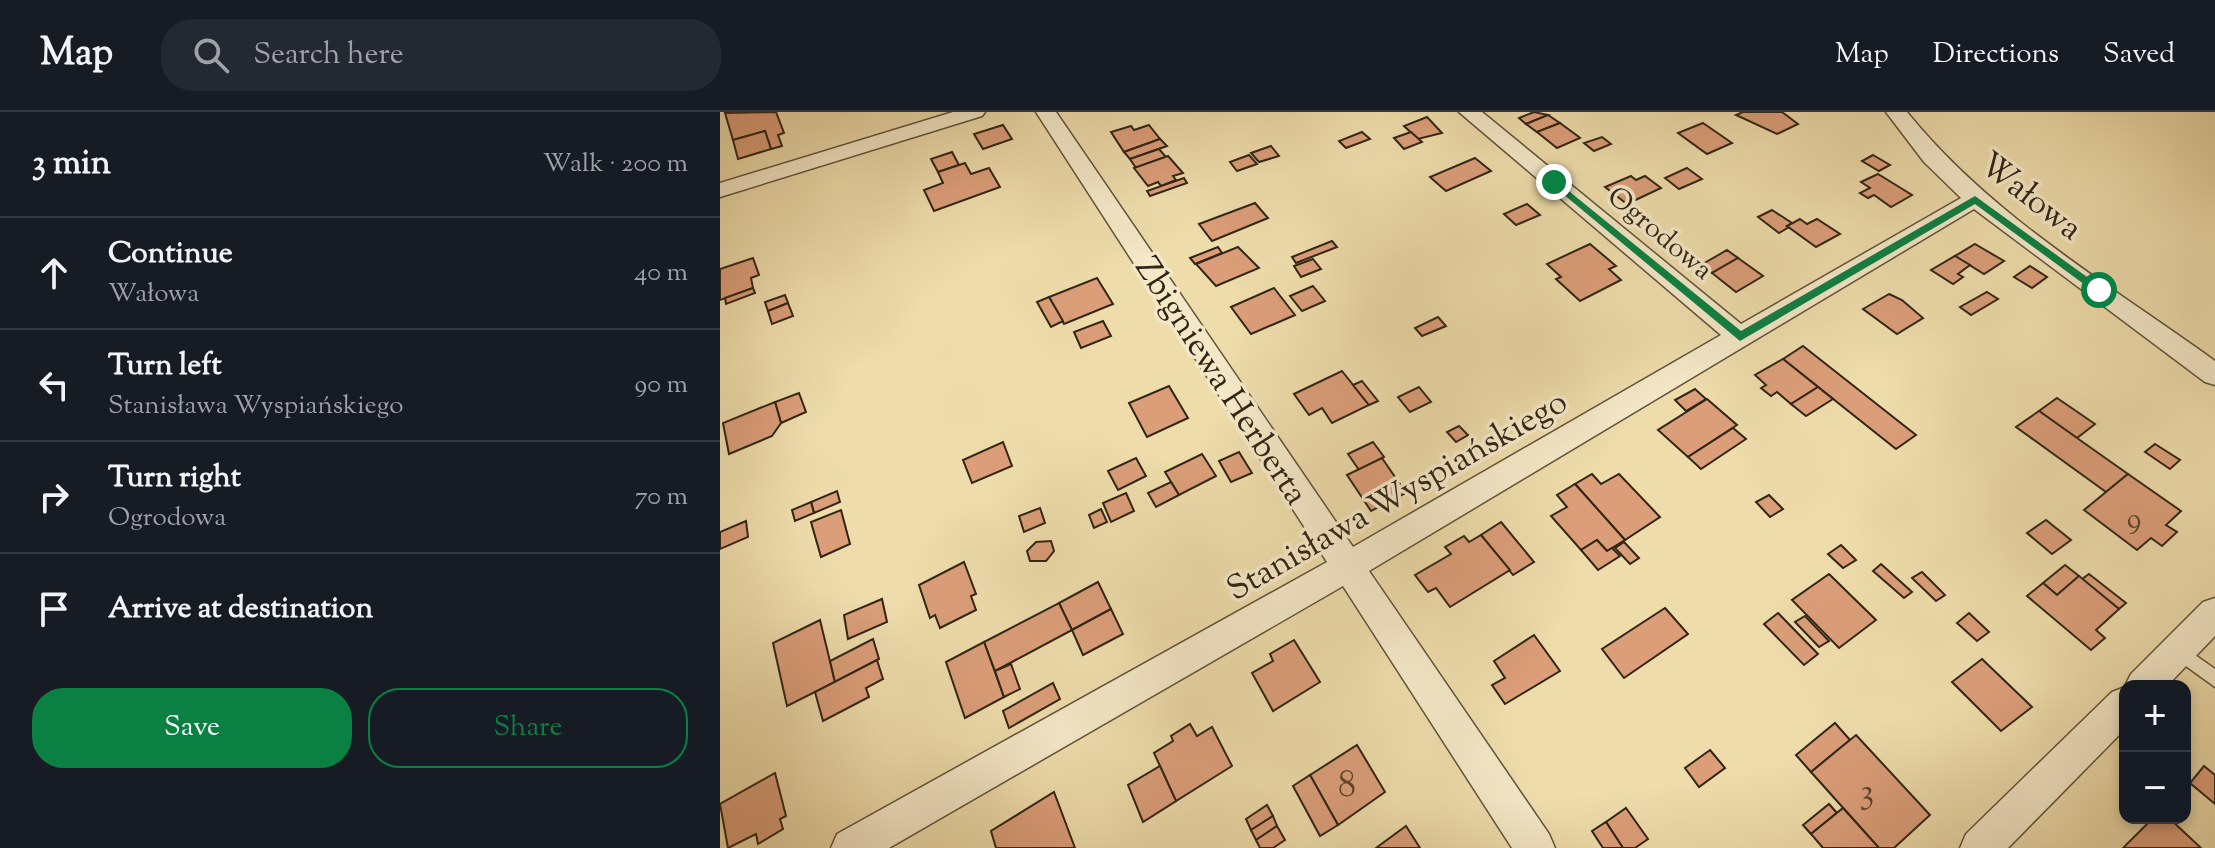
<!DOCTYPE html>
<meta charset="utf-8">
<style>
:root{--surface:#171b24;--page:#242831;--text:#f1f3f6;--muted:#9ea1a6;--line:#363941;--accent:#0b8043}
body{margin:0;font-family:"Sorts Mill Goudy",serif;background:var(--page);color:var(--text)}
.controls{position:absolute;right:24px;bottom:24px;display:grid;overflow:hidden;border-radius:16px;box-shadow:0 4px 12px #0003}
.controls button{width:72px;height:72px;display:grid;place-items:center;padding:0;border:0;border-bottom:2px solid var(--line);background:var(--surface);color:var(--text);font:40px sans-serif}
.stop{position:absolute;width:24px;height:24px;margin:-18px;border:6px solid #0b8043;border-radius:50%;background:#fff}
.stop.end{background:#0b8043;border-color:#fff;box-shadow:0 2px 8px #0008}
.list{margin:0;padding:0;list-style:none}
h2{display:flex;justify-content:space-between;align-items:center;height:104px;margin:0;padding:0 32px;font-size:34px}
h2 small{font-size:26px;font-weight:400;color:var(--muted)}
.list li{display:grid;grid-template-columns:52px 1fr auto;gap:24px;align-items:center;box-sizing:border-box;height:112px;padding:0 32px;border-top:2px solid var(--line)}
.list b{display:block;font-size:30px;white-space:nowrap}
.list p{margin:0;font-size:26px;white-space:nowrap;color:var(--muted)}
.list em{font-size:26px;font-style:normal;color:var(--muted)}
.actions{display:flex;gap:16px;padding:24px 32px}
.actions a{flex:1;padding:18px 0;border:2px solid var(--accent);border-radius:32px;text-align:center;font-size:28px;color:var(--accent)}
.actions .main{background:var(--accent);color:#fff}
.icon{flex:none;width:44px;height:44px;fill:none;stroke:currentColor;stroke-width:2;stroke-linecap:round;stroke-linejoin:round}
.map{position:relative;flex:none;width:1495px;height:736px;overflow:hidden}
header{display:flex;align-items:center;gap:48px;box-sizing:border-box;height:112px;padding:0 40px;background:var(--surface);border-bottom:2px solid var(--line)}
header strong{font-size:38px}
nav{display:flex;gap:44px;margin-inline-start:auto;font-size:28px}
.search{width:560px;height:72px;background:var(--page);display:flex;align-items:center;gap:20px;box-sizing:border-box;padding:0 28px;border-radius:32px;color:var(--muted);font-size:30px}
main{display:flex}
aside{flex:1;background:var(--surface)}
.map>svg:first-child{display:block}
.building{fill:#db9e79;stroke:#312515;stroke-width:2}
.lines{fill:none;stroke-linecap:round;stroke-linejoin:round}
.service-casing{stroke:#60533a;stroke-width:3}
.minor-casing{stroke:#60533a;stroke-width:3}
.service{fill:#f4e8c8;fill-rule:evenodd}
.minor{fill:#f4e8c8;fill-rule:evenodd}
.route{fill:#0b8043}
.labels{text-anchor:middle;stroke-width:7;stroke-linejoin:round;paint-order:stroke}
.far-street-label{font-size:28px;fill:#312515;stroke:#f4e8c8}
.number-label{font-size:30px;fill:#5c432e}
.street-label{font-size:34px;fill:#312515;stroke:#f4e8c8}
.near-number-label{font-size:36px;fill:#5c432e}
</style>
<header>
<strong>Map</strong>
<div class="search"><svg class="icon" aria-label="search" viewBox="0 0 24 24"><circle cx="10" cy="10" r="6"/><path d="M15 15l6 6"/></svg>Search here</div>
<nav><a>Map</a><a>Directions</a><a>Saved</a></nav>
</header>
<main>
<aside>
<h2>3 min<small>Walk · 200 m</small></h2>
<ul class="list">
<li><svg class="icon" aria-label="ahead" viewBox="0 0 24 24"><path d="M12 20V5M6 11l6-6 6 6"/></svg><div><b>Continue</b><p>Wałowa</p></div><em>40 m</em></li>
<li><svg class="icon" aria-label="left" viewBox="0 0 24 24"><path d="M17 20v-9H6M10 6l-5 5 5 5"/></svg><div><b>Turn left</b><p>Stanisława Wyspiańskiego</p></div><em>90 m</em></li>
<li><svg class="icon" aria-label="right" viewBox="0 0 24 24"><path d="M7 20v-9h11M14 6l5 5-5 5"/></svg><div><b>Turn right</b><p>Ogrodowa</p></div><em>70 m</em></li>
<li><svg class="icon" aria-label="arrive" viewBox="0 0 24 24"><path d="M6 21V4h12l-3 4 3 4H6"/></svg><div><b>Arrive at destination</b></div></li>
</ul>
<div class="actions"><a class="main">Save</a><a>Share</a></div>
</aside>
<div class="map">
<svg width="1495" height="736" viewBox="0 0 1495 736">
<rect width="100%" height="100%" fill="#eedcab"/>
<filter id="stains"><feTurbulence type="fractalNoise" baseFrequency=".0025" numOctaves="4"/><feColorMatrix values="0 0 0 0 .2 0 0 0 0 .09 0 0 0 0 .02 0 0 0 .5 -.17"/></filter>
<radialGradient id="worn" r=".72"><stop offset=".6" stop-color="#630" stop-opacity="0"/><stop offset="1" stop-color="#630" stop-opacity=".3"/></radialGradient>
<!-- building -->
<g class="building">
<polygon points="56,0 64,21 58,23 62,34 51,37 45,19 13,28 5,1"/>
<polygon points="814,0 828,3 806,12 799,6"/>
<polygon points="1023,0 1062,0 1078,12 1057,22 1016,3"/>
<polygon points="828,3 840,11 817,20 806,12"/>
<polygon points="707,5 722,21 698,27 684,14"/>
<polygon points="840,11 859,25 860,26 837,36 817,20"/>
<polygon points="983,11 1012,31 987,42 958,21"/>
<polygon points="283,13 292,27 263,37 254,22"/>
<polygon points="429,13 440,27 404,40 391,20 411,14 414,18"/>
<polygon points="45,19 51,37 18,47 13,28"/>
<polygon points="642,20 650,27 626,36 619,29"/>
<polygon points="691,20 702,30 684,37 674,26"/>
<polygon points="882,25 891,32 874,39 864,31"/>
<polygon points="440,27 447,34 410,47 404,40"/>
<polygon points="551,34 559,44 539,50 531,41"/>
<polygon points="439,37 446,45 416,56 410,47"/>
<polygon points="232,40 239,53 218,60 211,47"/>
<polygon points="529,43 537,52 517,59 510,50"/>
<polygon points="1153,43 1170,53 1159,59 1142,49"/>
<polygon points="448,44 463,61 453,64 456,68 441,74 438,70 428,74 414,56"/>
<polygon points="755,46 771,59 726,79 710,65"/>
<polygon points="245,51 251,62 269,56 280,75 214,99 204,78 223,71 218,60"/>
<polygon points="967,56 982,67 959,77 945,66"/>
<polygon points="1158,62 1192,83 1171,95 1154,83 1148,86 1140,81 1150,76 1141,70"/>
<polygon points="911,64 916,68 925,64 941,76 907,92 885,75"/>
<polygon points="464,66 467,71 430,84 427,79"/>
<polygon points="535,91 548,106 492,129 479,112"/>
<polygon points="807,92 820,103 796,113 784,102"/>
<polygon points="1052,98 1072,111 1067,114 1069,115 1059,121 1038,105"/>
<polygon points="1080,107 1087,112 1097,107 1120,122 1096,135 1067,114"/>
<polygon points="612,129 617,135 576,151 572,145"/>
<polygon points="870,132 896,154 889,157 901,168 860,189 836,167 841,165 827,152"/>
<polygon points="1255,132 1284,149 1264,162 1235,144"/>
<polygon points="498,135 502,141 475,152 470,146"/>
<polygon points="518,135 539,156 496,174 476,152"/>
<polygon points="1007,138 1018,146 992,161 981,153"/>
<polygon points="1235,144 1250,153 1238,162 1243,165 1233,172 1211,158"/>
<polygon points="33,146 39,163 31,166 33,176 0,188 0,157"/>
<polygon points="1018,146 1043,164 1016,180 992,161"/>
<polygon points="593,147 601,157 581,165 574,154"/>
<polygon points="1310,154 1327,165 1312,176 1294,165"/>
<polygon points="377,166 393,192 344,212 329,185"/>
<polygon points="593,174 605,189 582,199 570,184"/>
<polygon points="33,176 35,181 6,192 5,186"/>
<polygon points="554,176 575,203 531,222 511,195"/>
<polygon points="1267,180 1278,187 1251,203 1240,195"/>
<polygon points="1169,182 1182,188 1203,206 1177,222 1143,197"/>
<polygon points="65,183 68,191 48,199 45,190"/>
<polygon points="329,185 343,209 331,215 317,190"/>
<polygon points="68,191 73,204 52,212 48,199"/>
<polygon points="718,205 726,214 702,224 695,216"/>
<polygon points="383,209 391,224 361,236 354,220"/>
<polygon points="1083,234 1182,312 1196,323 1176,337 1063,247"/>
<polygon points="1063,247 1098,275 1071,292 1057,280 1051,284 1041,276 1046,273 1035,263"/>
<polygon points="622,259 649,293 612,311 602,296 589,303 574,282"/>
<polygon points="642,269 658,289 649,293 633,273"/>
<polygon points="449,274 468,306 427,325 409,291"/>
<polygon points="699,275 711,290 690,300 678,285"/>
<polygon points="1098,275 1113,287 1086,304 1071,292"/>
<polygon points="975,277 986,287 966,299 955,288"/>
<polygon points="79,281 86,300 61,311 55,290"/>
<polygon points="1337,286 1375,312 1357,326 1319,299"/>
<polygon points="987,287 1017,313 968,345 938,318"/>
<polygon points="55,290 61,311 52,324 9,342 3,311"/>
<polygon points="1319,299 1357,326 1408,362 1386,380 1296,315"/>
<polygon points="739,314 748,323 736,330 727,320"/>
<polygon points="1013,316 1026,327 981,357 968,345"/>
<polygon points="283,330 292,354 252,371 243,348"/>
<polygon points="653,330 664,345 639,358 628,342"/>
<polygon points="1435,332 1460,348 1450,357 1425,340"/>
<polygon points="519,340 532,361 511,370 499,349"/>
<polygon points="482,342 496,364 459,383 445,360"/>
<polygon points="416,346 426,364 398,378 388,359"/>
<polygon points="662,346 686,381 651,399 627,363"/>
<polygon points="872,362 881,372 899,362 940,405 905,428 855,372"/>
<polygon points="1408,362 1461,399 1446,413 1457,420 1442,434 1431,426 1417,438 1364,398"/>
<polygon points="451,370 459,383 436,395 428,381"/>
<polygon points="855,372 905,428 887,439 877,428 861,438 831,404 847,395 837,383"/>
<polygon points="117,379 120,390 94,401 91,390"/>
<polygon points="406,381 414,399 391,410 383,391"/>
<polygon points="1049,383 1063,397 1050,405 1036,390"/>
<polygon points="91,390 94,401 75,409 72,398"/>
<polygon points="320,396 325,411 304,420 299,404"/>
<polygon points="381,397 387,410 374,416 369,403"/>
<polygon points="121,398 130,432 101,445 91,410"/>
<polygon points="1326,408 1351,428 1332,442 1307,421"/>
<polygon points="26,409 28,425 0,437 0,420"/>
<polygon points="781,410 814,450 793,463 761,423"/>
<polygon points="761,423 790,458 730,495 716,476 708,480 695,463 731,442 725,435 744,424 749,430"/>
<polygon points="877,428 887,439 892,436 900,444 878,458 861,438"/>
<polygon points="331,429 334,439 326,449 310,449 307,439 316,430"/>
<polygon points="904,430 919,446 910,452 895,436"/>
<polygon points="1121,433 1136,448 1123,456 1108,442"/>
<polygon points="244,450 256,482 251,484 256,498 220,516 215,503 210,506 199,473"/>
<polygon points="1161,452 1192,480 1184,486 1153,459"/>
<polygon points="1345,453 1359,464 1337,483 1323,471"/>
<polygon points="1202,460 1225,483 1216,489 1192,466"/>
<polygon points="1109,462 1156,508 1119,536 1072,488"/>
<polygon points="1369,462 1406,491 1399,497 1362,467"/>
<polygon points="1359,464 1399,497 1376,518 1385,526 1371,538 1307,484 1323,471 1337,483"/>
<polygon points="378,470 391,497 352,518 339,491"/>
<polygon points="162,487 167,510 128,527 124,503"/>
<polygon points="339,491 352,518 275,559 264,530"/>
<polygon points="945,496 968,522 904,566 882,537"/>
<polygon points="391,497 403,522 363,543 352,518"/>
<polygon points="1058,501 1098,542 1084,553 1044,512"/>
<polygon points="1249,501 1269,520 1257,529 1237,511"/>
<polygon points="1085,504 1109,529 1099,535 1075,510"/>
<polygon points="100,508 115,570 67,594 53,531"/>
<polygon points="814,523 840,559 785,592 772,573 785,566 774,549"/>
<polygon points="153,527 159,547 115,570 110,549"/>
<polygon points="574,528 600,570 553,599 532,561 553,549 550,542"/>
<polygon points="264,530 284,585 245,606 226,550"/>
<polygon points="1262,547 1312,595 1281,619 1232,570"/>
<polygon points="157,548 163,567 146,576 149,585 103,609 95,580"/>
<polygon points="291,552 300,577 284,585 275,559"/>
<polygon points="333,571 340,587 289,616 283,599"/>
<polygon points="1115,611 1130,628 1091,660 1076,643"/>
<polygon points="470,612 477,624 492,615 512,654 456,689 434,641 453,629 451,624"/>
<polygon points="1136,623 1210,703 1174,736 1159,736 1091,660"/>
<polygon points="637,633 665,680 618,713 590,663"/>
<polygon points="990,638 1005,656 979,675 965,656"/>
<polygon points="440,654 456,689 423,710 408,673"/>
<polygon points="1484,654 1495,663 1495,692 1470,671"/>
<polygon points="55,661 66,704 60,707 63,717 38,732 36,722 8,736 0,692"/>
<polygon points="590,663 618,713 600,724 573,674"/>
<polygon points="334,680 355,736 276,736 271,719"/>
<polygon points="1109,692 1117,701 1091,722 1083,713"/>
<polygon points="547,693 553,704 531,718 526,707"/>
<polygon points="906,696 928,727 915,736 903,736 886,710"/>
<polygon points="1123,696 1159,736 1103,736 1091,722"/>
<polygon points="553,704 557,714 536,728 531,718"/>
<polygon points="1433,706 1449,706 1481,736 1403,736"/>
<polygon points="886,710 903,736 883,736 872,719"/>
<polygon points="557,714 565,728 553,736 540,736 536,728"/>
<polygon points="686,714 700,736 656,736"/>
</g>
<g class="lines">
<defs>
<polygon id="service" points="1458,531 1495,557 1495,575 1452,544 1450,539 1452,534"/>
<g id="minor">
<polygon points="233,0 265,0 262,4 0,85 0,71"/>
<path d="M316,0h20l297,435 368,-212 -262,-223h23l259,212 220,-126 -37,-36 -38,-50h21c83,103 201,172 308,249v24l-10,-3 -231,-173 -605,362 180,263 6,14h-43l-169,-262 -454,262h-58l6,-14 490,-272z"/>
<polygon points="1495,486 1495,524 1447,574 1405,574 1411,562 1483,490"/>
<polygon points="1405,575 1405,617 1288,736 1240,736 1246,722 1392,580"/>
</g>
</defs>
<!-- service casing -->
<use href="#service" class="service-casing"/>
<!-- minor casing -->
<use href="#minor" class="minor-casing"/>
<!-- service -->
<use href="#service" class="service"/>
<!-- minor -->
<use href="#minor" class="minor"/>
</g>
<!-- route -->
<polygon class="route" points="834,67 1021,219 1255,84 1385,178 1376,181 1255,92 1020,229 831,72"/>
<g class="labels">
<!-- far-street labels -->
<g class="far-street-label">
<text transform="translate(941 120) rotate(40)" y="10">Ogrodowa</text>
</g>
<!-- number labels -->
<g class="number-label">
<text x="1414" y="416">9</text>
</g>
<!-- street labels -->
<g class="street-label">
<text transform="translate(1312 83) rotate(38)" y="12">Wałowa</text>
<text transform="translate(503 268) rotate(57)" y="12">Zbigniewa Herberta</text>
<text transform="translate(676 382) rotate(-30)" y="12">Stanisława Wyspiańskiego</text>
</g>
<!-- near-number labels -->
<g class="near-number-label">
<text x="627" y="684">8</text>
<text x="1147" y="691">3</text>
</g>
</g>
<rect width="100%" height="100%" filter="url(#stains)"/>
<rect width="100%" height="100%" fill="url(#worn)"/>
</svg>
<div class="controls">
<button>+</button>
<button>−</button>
</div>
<div class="stop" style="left:1379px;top:178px"></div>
<div class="stop end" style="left:834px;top:70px"></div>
</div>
</main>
